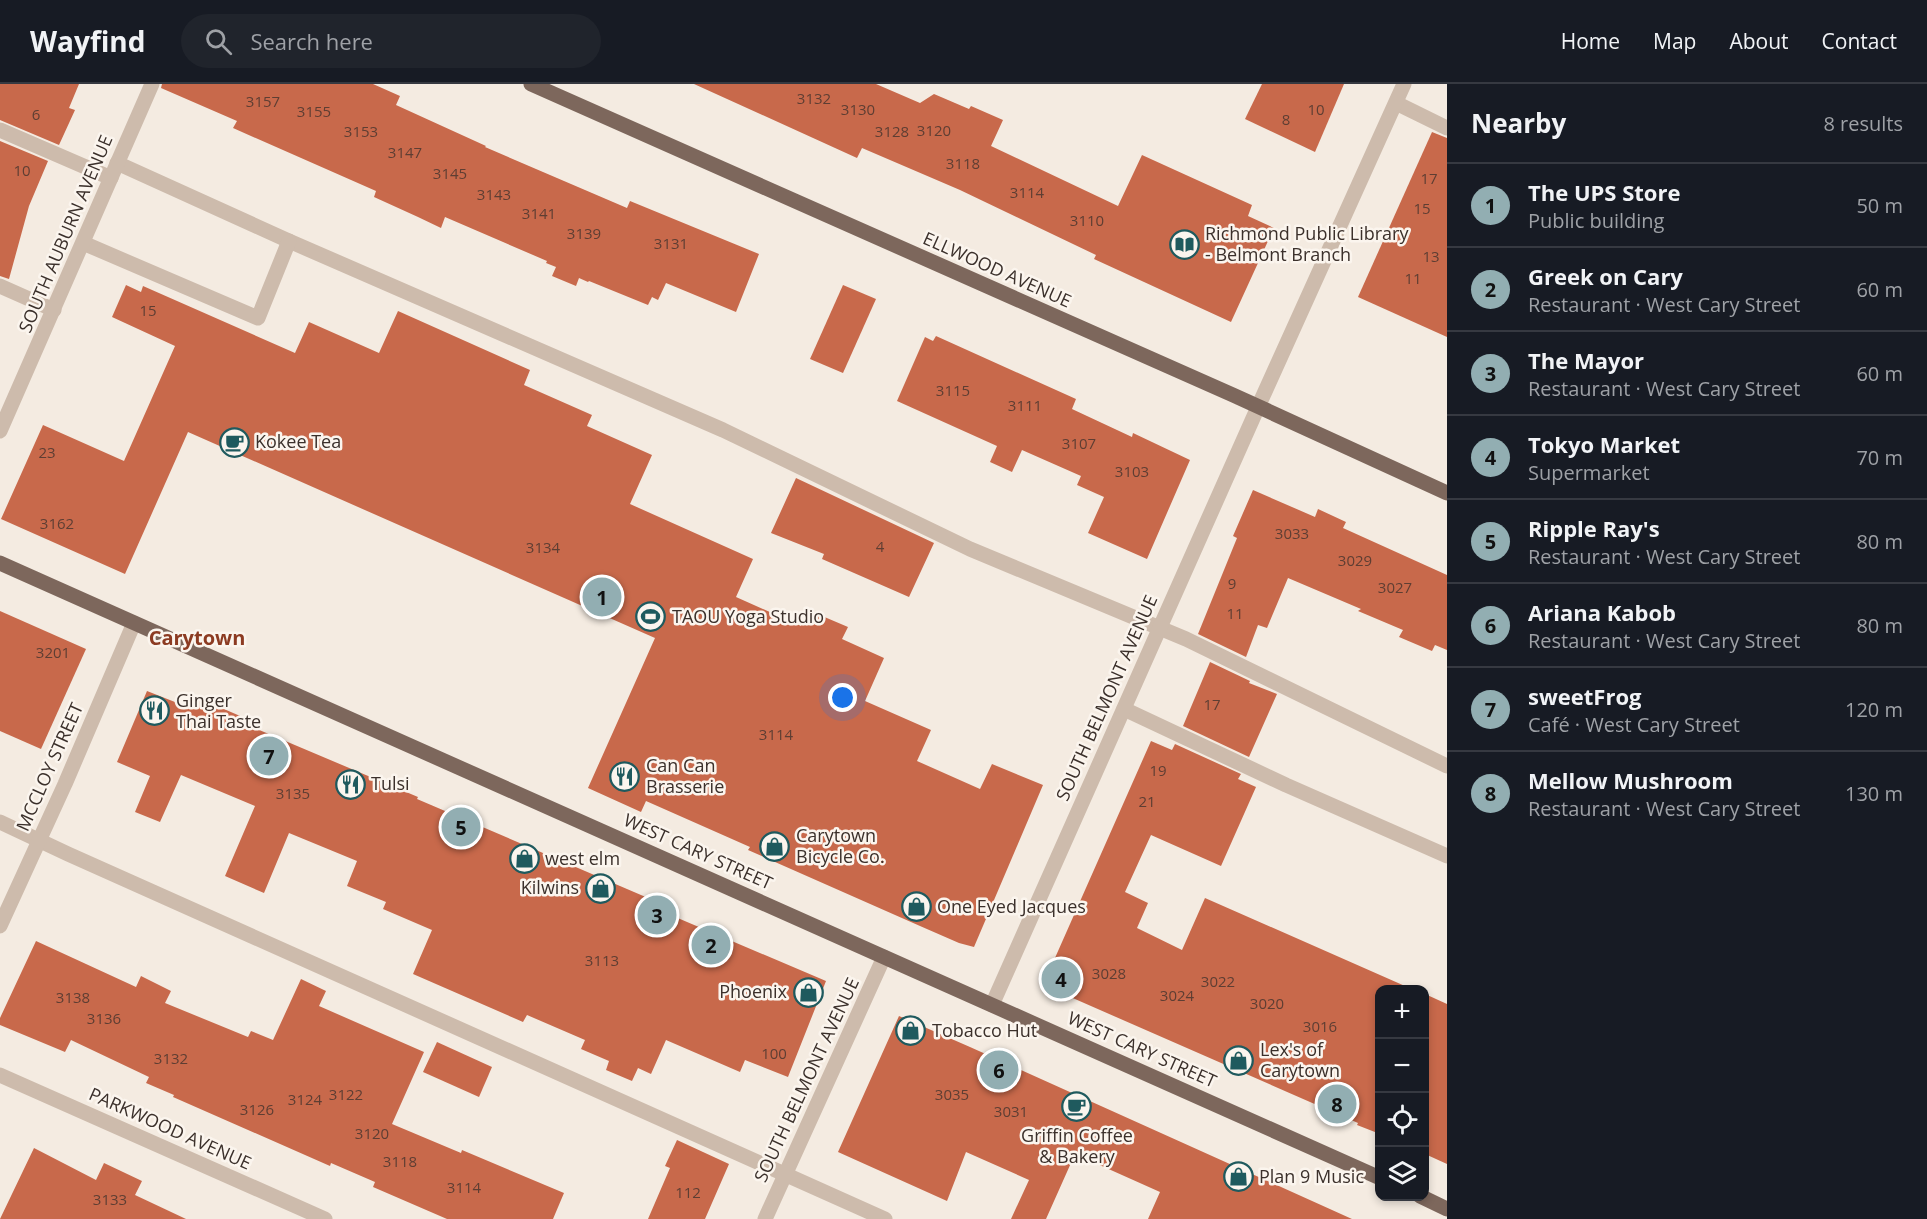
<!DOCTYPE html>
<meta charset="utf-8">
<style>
:root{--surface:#171b24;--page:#20242c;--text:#f1f3f6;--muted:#9ea1a6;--line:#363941;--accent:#92aeb2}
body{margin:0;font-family:"Open Sans",sans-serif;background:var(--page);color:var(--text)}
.controls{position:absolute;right:18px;bottom:18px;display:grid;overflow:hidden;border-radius:12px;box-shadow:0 3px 9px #0003}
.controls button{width:54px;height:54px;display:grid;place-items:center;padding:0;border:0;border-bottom:2px solid var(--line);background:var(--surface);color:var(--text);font:30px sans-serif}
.you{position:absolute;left:843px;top:614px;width:21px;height:21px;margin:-15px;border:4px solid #fff;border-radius:50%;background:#1a73e8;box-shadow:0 0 0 9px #1a73e833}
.badge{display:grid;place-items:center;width:39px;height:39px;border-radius:50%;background:var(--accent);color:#111;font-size:20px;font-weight:700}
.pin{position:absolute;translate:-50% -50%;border:3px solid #fff;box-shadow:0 2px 6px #0006}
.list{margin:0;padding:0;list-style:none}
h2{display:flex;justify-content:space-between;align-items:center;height:78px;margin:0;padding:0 24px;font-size:26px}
h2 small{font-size:20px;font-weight:400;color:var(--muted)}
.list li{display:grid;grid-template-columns:39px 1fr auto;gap:18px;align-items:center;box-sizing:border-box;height:84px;padding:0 24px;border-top:2px solid var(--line)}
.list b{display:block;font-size:22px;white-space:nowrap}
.list p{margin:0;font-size:20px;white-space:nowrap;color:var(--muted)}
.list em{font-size:20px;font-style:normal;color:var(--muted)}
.icon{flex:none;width:33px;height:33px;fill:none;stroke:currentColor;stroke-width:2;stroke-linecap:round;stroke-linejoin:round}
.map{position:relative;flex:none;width:1447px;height:1135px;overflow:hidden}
header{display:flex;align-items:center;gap:36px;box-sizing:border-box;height:84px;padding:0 30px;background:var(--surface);border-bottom:2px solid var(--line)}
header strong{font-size:28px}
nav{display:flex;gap:33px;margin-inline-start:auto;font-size:21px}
.search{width:420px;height:54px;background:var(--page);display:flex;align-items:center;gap:15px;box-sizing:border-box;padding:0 21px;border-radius:33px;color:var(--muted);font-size:22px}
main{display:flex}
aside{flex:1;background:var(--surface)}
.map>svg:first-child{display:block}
.building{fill:#c8694b}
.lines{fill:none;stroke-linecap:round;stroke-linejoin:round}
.service{stroke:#cdbbac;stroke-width:15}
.minor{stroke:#cdbbac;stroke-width:15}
.tertiary{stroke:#cdbbac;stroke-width:15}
.primary{stroke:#7d675c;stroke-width:15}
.labels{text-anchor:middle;stroke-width:5;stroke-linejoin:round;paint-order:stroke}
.number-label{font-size:15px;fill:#5e3e33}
.street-label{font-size:18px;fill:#3b302b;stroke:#fbf5ee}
.poi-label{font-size:18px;fill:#3b302b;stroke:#fbf5ee;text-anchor:start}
.neighbourhood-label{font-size:20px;font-weight:bold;fill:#8c3b22;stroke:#fbf5ee}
</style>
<header>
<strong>Wayfind</strong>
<div class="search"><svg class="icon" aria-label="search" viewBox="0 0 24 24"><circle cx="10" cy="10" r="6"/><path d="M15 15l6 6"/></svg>Search here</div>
<nav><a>Home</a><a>Map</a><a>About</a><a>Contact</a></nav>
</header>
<main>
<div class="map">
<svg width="1447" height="1135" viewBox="0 0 1447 1135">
<rect width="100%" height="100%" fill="#f4ebe1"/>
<!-- building -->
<g class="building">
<polygon points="0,0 79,0 69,24 75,26 59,61 0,36"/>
<polygon points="162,0 373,0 400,12 396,21 486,62 485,63 627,124 630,117 759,170 736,228 666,199 658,216 652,213 648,221 589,197 588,198 579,194 576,202 552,192 556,183 546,179 547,177 445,133 441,144 418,133 374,113 376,107 233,44 237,37 161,4"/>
<polygon points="694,0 876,0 920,19 934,10 969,25 971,22 1003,36 991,62 1118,122 1142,71 1252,121 1248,132 1274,144 1231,238 1094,175 1096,171 960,106 862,64 857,74"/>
<polygon points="1262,0 1344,0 1315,68 1245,35"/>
<polygon points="1432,48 1447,54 1447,253 1358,213"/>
<polygon points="0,57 48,77 29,122 9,195 0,192"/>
<polygon points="126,201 141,208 143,202 295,269 309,238 379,269 398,227 530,286 524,301 592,331 587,342 652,371 630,420 753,475 736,513 801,542 808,526 848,543 842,555 884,574 865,617 931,646 917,677 980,705 992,680 1043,701 974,863 959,859 920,842 748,766 750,763 646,717 641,728 588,704 655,554 188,348 125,490 1,435 43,341 124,377 175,262 112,233"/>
<polygon points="843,201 876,215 843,289 810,275"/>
<polygon points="936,252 1076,315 1072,325 1132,353 1133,349 1190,376 1147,475 1088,449 1104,413 1077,401 1081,392 1022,366 1012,388 990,378 997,362 897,317 925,253 933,257"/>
<polygon points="796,394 934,459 909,513 822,475 824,470 771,449"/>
<polygon points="1253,406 1315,433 1318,425 1346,438 1343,444 1447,491 1447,566 1435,561 1432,567 1399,553 1403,546 1358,527 1361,525 1288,494 1267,544 1258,541 1246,573 1198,550 1237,454 1233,452"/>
<polygon points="0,527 86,565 41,665 0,647"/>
<polygon points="1210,578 1250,597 1249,599 1277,610 1249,673 1183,642"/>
<polygon points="147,607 180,620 185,610 217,622 254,638 252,643 418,713 417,715 676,826 673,832 826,897 788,993 745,976 740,988 666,956 651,990 638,984 632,997 606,986 609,977 581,965 585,956 527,931 523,938 413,890 432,846 383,825 386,818 347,802 357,777 289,749 264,809 225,792 255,722 181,691 160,738 135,728 150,692 117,678"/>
<polygon points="1151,657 1172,666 1175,660 1241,690 1238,695 1256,703 1221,782 1151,751 1125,808 1148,819 1137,844 1182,866 1205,814 1414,906 1380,906 1380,1050 1357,1041 1358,1039 1043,901"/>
<polygon points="36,857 136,903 141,892 171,907 165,919 248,953 251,947 273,956 301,895 326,907 319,922 424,968 392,1040 461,1069 462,1066 564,1109 553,1135 447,1135 373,1103 375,1098 331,1079 330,1082 173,1013 174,1011 146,999 149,993 71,956 65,968 0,941 0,934"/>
<polygon points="1425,910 1447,920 1447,1080 1425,1070"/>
<polygon points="899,932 970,963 1352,1135 1148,1135 1160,1108 1075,1070 1046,1135 1011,1135 1029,1096 966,1068 947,1117 838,1068"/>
<polygon points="437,958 492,983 479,1013 423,988"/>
<polygon points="677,1056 729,1080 705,1135 648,1135 670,1084 665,1082"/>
<polygon points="34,1064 96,1096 104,1079 142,1097 135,1111 186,1135 0,1135"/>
</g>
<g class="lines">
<!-- service -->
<g class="service">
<polyline points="1396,19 1447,44"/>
<polyline points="0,46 111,94"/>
<polyline points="117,79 289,157 723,346 970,465 1186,555 1447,682"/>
<polyline points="83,159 258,234 289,157"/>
<polyline points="0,202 54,226"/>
<polyline points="1124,625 1286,701 1447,772"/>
<polyline points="0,738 68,770 885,1135"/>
</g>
<!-- minor -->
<g class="minor">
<polyline points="0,347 152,0"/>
<polyline points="992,921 1258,323 1404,0"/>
<polyline points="0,991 325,1135"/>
<polyline points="765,1135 884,873"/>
</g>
<!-- tertiary -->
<polyline class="tertiary" points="0,842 65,700 134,539"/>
<!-- primary -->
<g class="primary">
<polyline points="531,0 1233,311 1447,409"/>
<polyline points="0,479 1380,1094"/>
<polyline points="1420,1112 1447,1125"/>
</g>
</g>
<!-- icons -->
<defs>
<symbol id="library-ring" viewBox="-11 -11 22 22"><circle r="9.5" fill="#fbf5ee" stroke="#1f5a5e" stroke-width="1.5"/><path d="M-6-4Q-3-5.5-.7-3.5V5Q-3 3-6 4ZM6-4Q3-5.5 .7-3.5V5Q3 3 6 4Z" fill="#1f5a5e"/></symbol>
<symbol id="cafe-ring" viewBox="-11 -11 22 22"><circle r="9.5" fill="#fbf5ee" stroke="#1f5a5e" stroke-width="1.5"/><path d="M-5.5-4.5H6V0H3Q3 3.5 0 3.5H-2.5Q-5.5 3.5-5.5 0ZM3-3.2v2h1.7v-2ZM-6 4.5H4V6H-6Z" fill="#1f5a5e"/></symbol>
<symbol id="stadium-ring" viewBox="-11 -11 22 22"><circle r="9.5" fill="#fbf5ee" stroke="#1f5a5e" stroke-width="1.5"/><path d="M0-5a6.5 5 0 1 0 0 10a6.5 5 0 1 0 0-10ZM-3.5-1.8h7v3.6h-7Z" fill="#1f5a5e"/></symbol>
<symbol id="restaurant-ring" viewBox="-11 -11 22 22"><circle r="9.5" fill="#fbf5ee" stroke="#1f5a5e" stroke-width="1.5"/><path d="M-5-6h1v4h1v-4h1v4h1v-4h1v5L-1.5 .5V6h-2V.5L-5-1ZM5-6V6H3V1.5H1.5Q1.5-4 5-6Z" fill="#1f5a5e"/></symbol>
<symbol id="shop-ring" viewBox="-11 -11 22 22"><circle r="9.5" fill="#fbf5ee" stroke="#1f5a5e" stroke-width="1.5"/><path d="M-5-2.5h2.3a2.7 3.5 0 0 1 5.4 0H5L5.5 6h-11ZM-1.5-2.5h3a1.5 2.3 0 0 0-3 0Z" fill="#1f5a5e"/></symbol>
</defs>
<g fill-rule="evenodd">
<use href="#library-ring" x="1168" y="144" width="33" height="33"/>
<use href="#cafe-ring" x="218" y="342" width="33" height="33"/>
<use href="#stadium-ring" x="634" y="516" width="33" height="33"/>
<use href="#restaurant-ring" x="138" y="610" width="33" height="33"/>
<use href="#restaurant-ring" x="608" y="676" width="33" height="33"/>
<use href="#restaurant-ring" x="334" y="684" width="33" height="33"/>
<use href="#shop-ring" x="758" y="746" width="33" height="33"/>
<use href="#shop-ring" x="508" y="758" width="33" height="33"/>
<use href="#shop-ring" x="584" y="788" width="33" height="33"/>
<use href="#shop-ring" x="900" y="806" width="33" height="33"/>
<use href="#shop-ring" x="792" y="892" width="33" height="33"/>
<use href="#shop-ring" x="894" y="930" width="33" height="33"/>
<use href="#shop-ring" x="1222" y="960" width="33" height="33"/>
<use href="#cafe-ring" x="1060" y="1006" width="33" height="33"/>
<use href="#shop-ring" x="1222" y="1076" width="33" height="33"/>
</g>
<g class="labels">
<!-- number labels -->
<g class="number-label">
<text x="814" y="20">3132</text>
<text x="263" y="23">3157</text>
<text x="858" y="31">3130</text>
<text x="1316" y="31">10</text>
<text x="314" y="33">3155</text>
<text x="36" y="36">6</text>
<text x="1286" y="41">8</text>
<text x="934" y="52">3120</text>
<text x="361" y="53">3153</text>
<text x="892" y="53">3128</text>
<text x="405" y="74">3147</text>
<text x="963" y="85">3118</text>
<text x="22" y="92">10</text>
<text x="450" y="95">3145</text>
<text x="1429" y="100">17</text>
<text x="1027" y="114">3114</text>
<text x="494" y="116">3143</text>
<text x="1422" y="130">15</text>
<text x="539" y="135">3141</text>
<text x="1087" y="142">3110</text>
<text x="584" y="155">3139</text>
<text x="671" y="165">3131</text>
<text x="1431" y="178">13</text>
<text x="1413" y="200">11</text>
<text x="148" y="232">15</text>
<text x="953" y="312">3115</text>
<text x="1025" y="327">3111</text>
<text x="1079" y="365">3107</text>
<text x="47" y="374">23</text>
<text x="1132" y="393">3103</text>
<text x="57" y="445">3162</text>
<text x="1292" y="455">3033</text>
<text x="880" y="468">4</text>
<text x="543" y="469">3134</text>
<text x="1355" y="482">3029</text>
<text x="1232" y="505">9</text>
<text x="1395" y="509">3027</text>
<text x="1235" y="535">11</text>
<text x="53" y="574">3201</text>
<text x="1212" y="626">17</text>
<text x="776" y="656">3114</text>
<text x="1158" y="692">19</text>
<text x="293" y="715">3135</text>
<text x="1147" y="723">21</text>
<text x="602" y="882">3113</text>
<text x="1109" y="895">3028</text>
<text x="1218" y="903">3022</text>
<text x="1177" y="917">3024</text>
<text x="73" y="919">3138</text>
<text x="1267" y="925">3020</text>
<text x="104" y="940">3136</text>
<text x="1320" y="948">3016</text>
<text x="774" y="975">100</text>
<text x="171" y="980">3132</text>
<text x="346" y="1016">3122</text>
<text x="952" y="1016">3035</text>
<text x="305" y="1021">3124</text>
<text x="257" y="1031">3126</text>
<text x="1011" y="1033">3031</text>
<text x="372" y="1055">3120</text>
<text x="400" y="1083">3118</text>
<text x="464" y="1109">3114</text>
<text x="688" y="1114">112</text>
<text x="110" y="1121">3133</text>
</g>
<!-- street labels -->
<g class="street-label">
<text transform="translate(66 150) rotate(-67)" y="6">SOUTH AUBURN AVENUE</text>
<text transform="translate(997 186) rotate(24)" y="6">ELLWOOD AVENUE</text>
<text transform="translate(1107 614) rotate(-66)" y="6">SOUTH BELMONT AVENUE</text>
<text transform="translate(50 683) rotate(-66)" y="6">MCCLOY STREET</text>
<text transform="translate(698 768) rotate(24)" y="6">WEST CARY STREET</text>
<text transform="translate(1142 966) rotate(24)" y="6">WEST CARY STREET</text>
<text transform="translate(807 996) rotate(-65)" y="6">SOUTH BELMONT AVENUE</text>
<text transform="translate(170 1045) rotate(24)" y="6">PARKWOOD AVENUE</text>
</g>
<!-- poi labels -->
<g class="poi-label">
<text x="1205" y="156">Richmond Public Library<tspan x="1205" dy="21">- Belmont Branch</tspan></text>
<text x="255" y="364">Kokee Tea</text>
<text x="672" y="539">TAOU Yoga Studio</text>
<text x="176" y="623">Ginger<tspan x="176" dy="21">Thai Taste</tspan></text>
<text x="646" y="688">Can Can<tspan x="646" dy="21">Brasserie</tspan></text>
<text x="371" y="706">Tulsi</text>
<text x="796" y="758">Carytown<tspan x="796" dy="21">Bicycle Co.</tspan></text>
<text x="545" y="781">west elm</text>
<text x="579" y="810" text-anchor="end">Kilwins</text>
<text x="937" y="829">One Eyed Jacques</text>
<text x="787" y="914" text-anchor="end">Phoenix</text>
<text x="932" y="953">Tobacco Hut</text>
<text x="1260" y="972">Lex's of<tspan x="1260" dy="21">Carytown</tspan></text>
<text x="1077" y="1058" text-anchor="middle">Griffin Coffee<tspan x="1077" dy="21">&amp; Bakery</tspan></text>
<text x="1259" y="1099">Plan 9 Music</text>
</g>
<!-- neighbourhood labels -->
<g class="neighbourhood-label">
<text x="197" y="561">Carytown</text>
</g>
</g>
</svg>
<div class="controls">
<button>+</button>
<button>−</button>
<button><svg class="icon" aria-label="locate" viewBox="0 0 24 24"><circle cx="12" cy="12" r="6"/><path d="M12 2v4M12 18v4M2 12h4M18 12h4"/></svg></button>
<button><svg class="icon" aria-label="layers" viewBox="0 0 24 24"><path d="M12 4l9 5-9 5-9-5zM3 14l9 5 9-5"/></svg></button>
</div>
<div class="you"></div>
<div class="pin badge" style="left:602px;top:513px">1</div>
<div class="pin badge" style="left:711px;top:861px">2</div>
<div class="pin badge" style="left:657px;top:831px">3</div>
<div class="pin badge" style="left:1061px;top:895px">4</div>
<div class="pin badge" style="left:461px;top:743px">5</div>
<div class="pin badge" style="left:999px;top:986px">6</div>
<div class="pin badge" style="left:269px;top:672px">7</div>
<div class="pin badge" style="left:1337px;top:1020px">8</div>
</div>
<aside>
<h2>Nearby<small>8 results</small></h2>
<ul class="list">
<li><span class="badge">1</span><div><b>The UPS Store</b><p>Public building</p></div><em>50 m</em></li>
<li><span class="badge">2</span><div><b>Greek on Cary</b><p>Restaurant · West Cary Street</p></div><em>60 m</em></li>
<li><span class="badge">3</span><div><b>The Mayor</b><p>Restaurant · West Cary Street</p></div><em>60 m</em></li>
<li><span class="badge">4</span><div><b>Tokyo Market</b><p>Supermarket</p></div><em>70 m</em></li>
<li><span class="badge">5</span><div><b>Ripple Ray's</b><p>Restaurant · West Cary Street</p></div><em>80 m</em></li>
<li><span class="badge">6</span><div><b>Ariana Kabob</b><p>Restaurant · West Cary Street</p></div><em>80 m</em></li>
<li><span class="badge">7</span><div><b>sweetFrog</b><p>Café · West Cary Street</p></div><em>120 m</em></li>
<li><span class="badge">8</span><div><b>Mellow Mushroom</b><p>Restaurant · West Cary Street</p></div><em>130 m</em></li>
</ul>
</aside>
</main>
